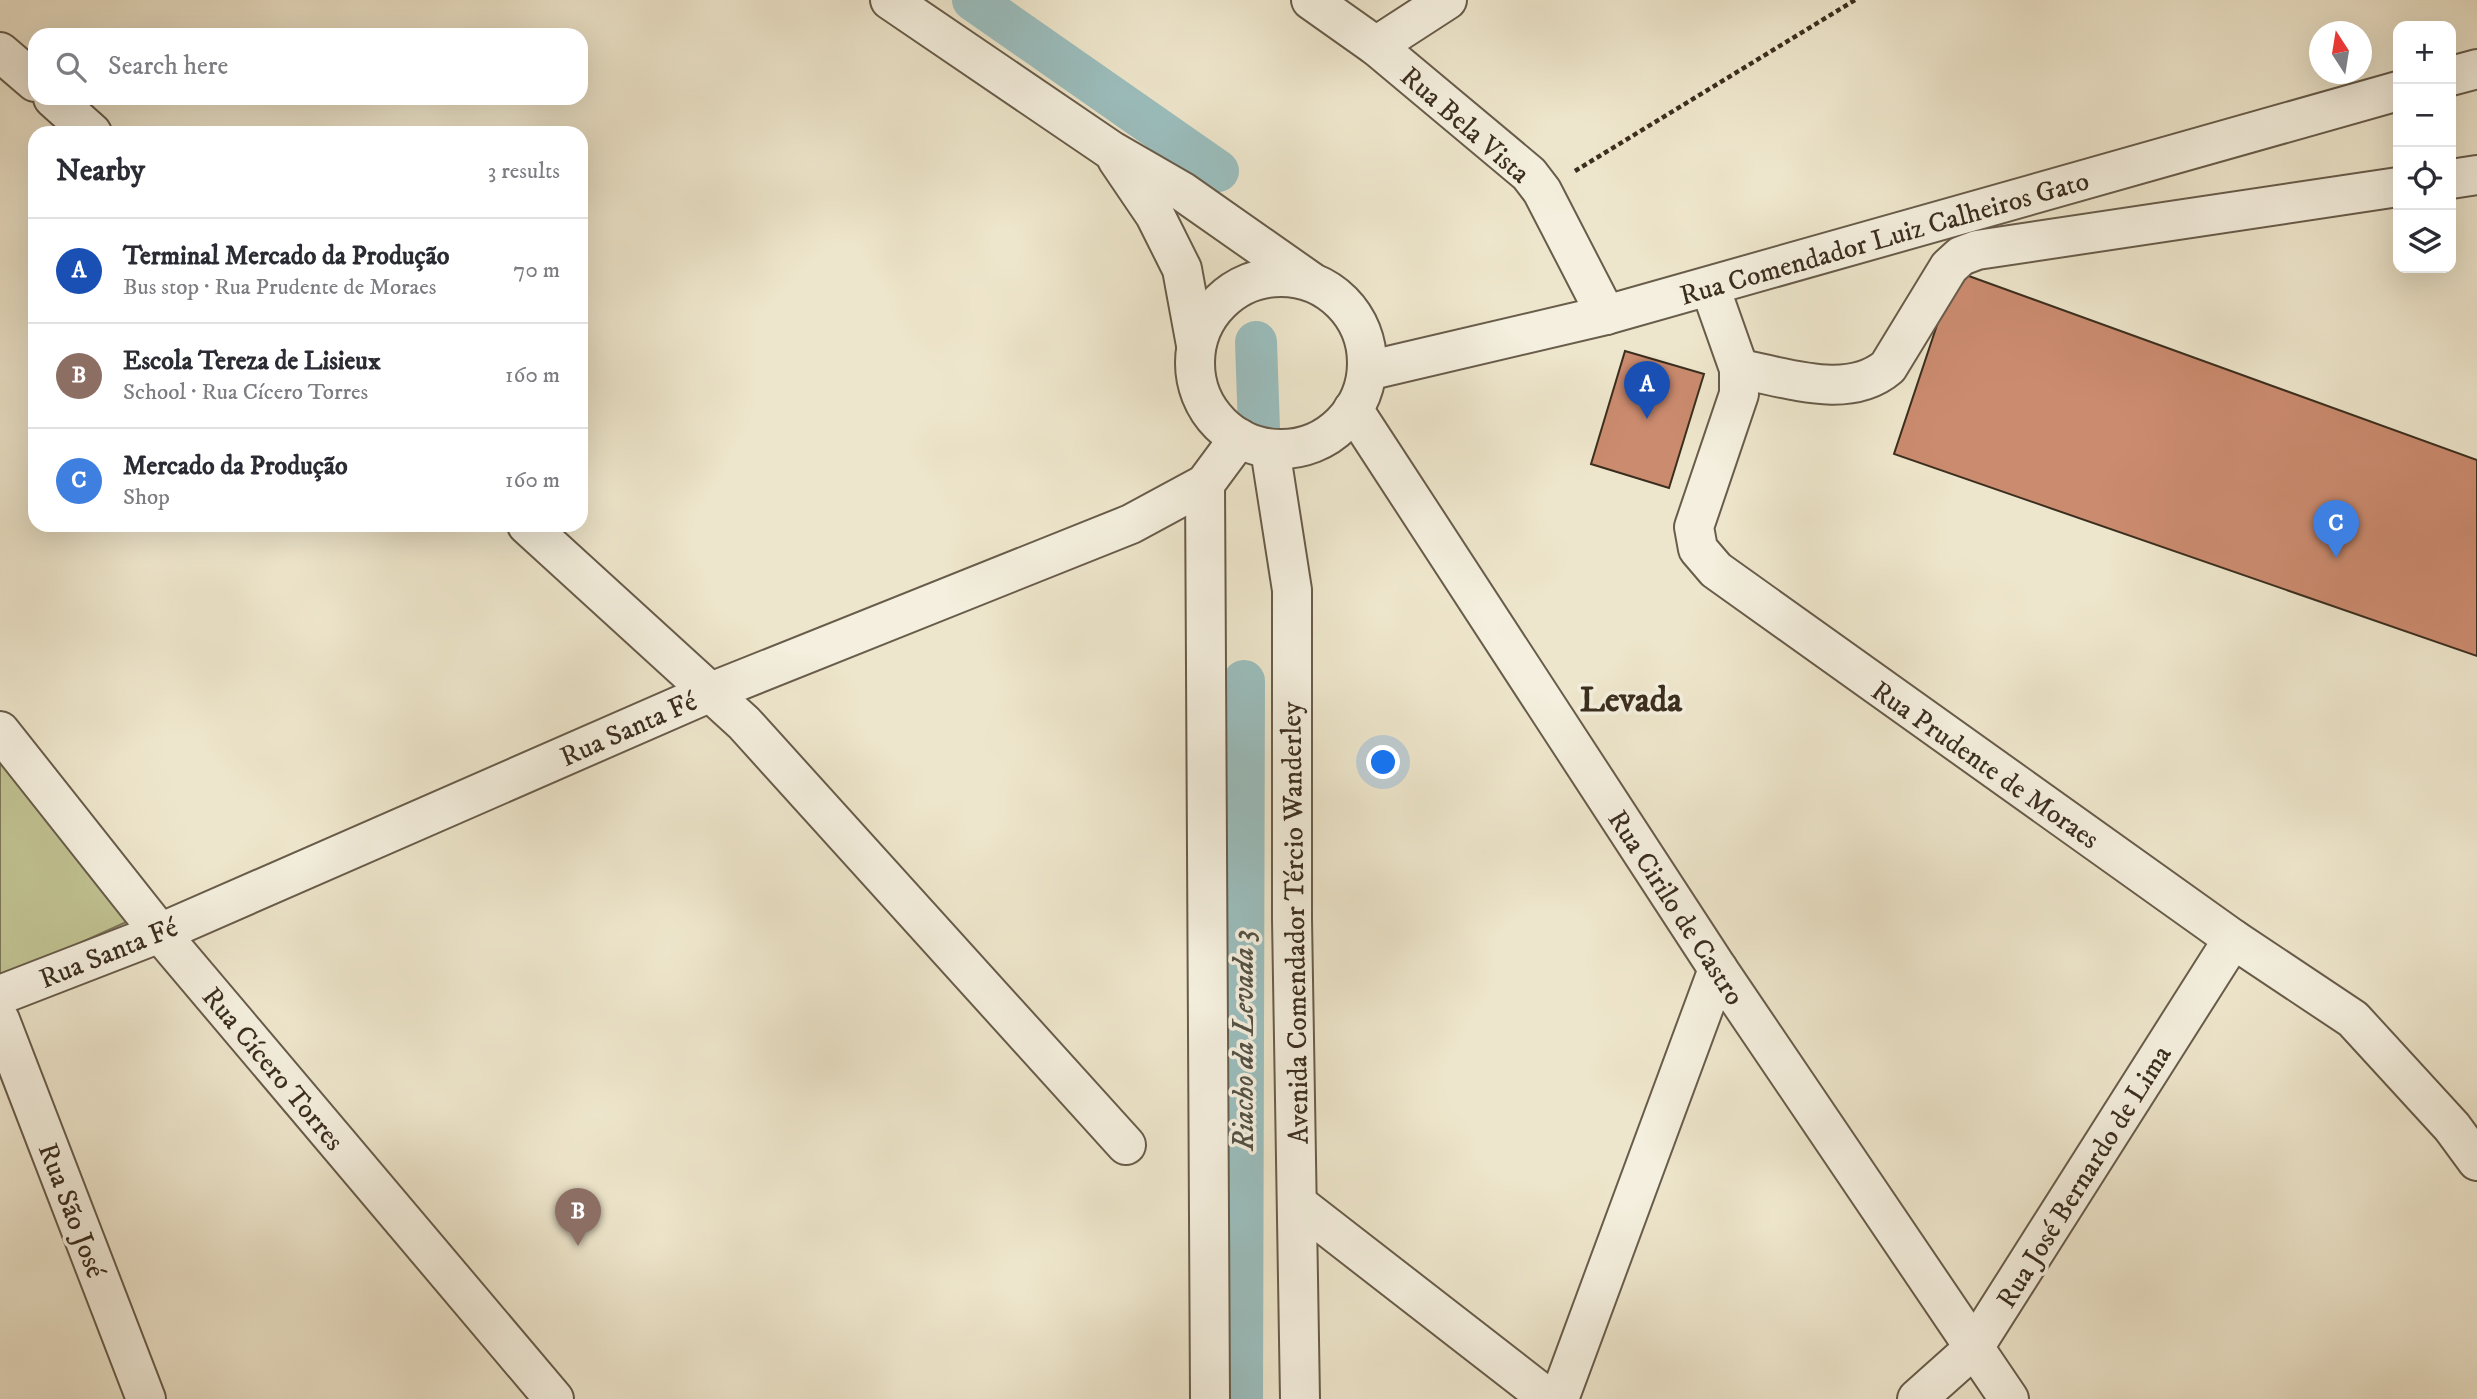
<!DOCTYPE html>
<meta charset="utf-8">
<style>
:root{--surface:#fff;--page:#f2f2f3;--text:#2b2b33;--muted:#7c7c81;--line:#e1e1e2;--accent:#8f2418}
body{margin:0;font-family:"IM FELL DW Pica",serif;background:var(--page);color:var(--text)}
.controls{position:absolute;right:21px;top:21px;display:grid;overflow:hidden;border-radius:14px;box-shadow:0 7px 28px #0002}
.controls button{width:63px;height:63px;display:grid;place-items:center;padding:0;border:0;border-bottom:2px solid var(--line);background:var(--surface);color:var(--text);font:35px sans-serif}
.compass{position:absolute;left:2309px;top:21px;width:63px;height:63px;border-radius:50%;background:var(--surface);box-shadow:0 7px 28px #0002;rotate:348deg}
.you{position:absolute;left:1384px;top:763px;width:24px;height:24px;margin:-18px;border:5px solid #fff;border-radius:50%;background:#1a73e8;box-shadow:0 0 0 10px #1a73e833}
.badge{display:grid;place-items:center;width:46px;height:46px;border-radius:50%;background:var(--accent);color:#fff;font-size:23px;font-weight:700}
.pin{position:absolute;translate:-50% -58px;filter:drop-shadow(0 2px 4px #0008)}
.pin::after{content:'';position:absolute;top:37px;width:24px;height:21px;background:inherit;clip-path:polygon(0 0,100% 0,50% 100%)}
.list{margin:0;padding:0;list-style:none}
h2{display:flex;justify-content:space-between;align-items:center;height:91px;margin:0;padding:0 28px;font-size:30px}
h2 small{font-size:23px;font-weight:400;color:var(--muted)}
.list li{display:grid;grid-template-columns:46px 1fr auto;gap:21px;align-items:center;box-sizing:border-box;height:105px;padding:0 28px;border-top:2px solid var(--line)}
.list b{display:block;font-size:26px;white-space:nowrap}
.list p{margin:0;font-size:23px;white-space:nowrap;color:var(--muted)}
.list em{font-size:23px;font-style:normal;color:var(--muted)}
.icon{flex:none;width:38px;height:38px;fill:none;stroke:currentColor;stroke-width:2;stroke-linecap:round;stroke-linejoin:round}
.map{position:relative;flex:none;width:2477px;height:1399px;overflow:hidden}
.search{position:absolute;background:var(--surface);box-shadow:0 7px 28px #0002;left:28px;top:28px;width:560px;height:77px;display:flex;align-items:center;gap:18px;box-sizing:border-box;padding:0 24px;border-radius:21px;color:var(--muted);font-size:26px}
.panel{position:absolute;background:var(--surface);box-shadow:0 7px 28px #0002;left:28px;top:126px;width:560px;height:406px;border-radius:21px}
.map>svg:first-child{display:block}
.green{fill:#c1c292;stroke:#7e7858;stroke-width:2}
.lines{fill:none;stroke-linecap:round;stroke-linejoin:round}
.canal{stroke:#9bbebe;stroke-width:42}
.building{fill:#cb8b6f;stroke:#3b2e1e;stroke-width:2}
.minor-casing{stroke:#685c4a;stroke-width:42}
.path{stroke:#3b2e1e;stroke-width:4.5;stroke-dasharray:5 3.5;stroke-linecap:butt}
.minor{stroke:#f4efde;stroke-width:38}
.labels{text-anchor:middle;stroke-width:7;stroke-linejoin:round;paint-order:stroke}
.street-label{font-size:28px;fill:#3b2e1e;stroke:#f4efde}
.water-label{font-size:30px;font-style:italic;fill:#535246;stroke:#f4efde}
.district-label{font-size:35px;font-weight:bold;fill:#3b2e1e;stroke:#f4efde}
</style>
<div class="map">
<svg width="2477" height="1399" viewBox="0 0 2477 1399">
<rect width="100%" height="100%" fill="#eee6cc"/>
<filter id="stains"><feTurbulence type="fractalNoise" baseFrequency=".00286" numOctaves="4"/><feColorMatrix values="0 0 0 0 .2 0 0 0 0 .09 0 0 0 0 .02 0 0 0 .5 -.17"/></filter>
<radialGradient id="worn" r=".72"><stop offset=".6" stop-color="#630" stop-opacity="0"/><stop offset="1" stop-color="#630" stop-opacity=".3"/></radialGradient>
<!-- green -->
<polygon class="green" points="0,755 133,919 0,979"/>
<g class="lines">
<!-- canal -->
<g class="canal">
<polyline points="973,0 1218,171"/>
<polyline points="1256,342 1259,429"/>
<polyline points="1242,1399 1244,681"/>
</g>
</g>
<!-- building -->
<g class="building">
<polygon points="1955,271 2477,460 2477,656 1894,454"/>
<polygon points="1625,351 1704,374 1669,488 1591,464"/>
</g>
<g class="lines">
<defs>
<g id="minor">
<polyline points="890,0 1112,151 1183,192 1310,281"/>
<polyline points="1311,0 1376,46 1529,174 1542,191 1606,315"/>
<polyline points="1376,46 1447,0"/>
<polyline points="0,52 35,82"/>
<polyline points="2451,76 2477,69"/>
<polyline points="53,98 92,133"/>
<polyline points="1117,159 1155,215 1182,269 1196,345"/>
<polyline points="2451,179 2477,175"/>
<circle cx="1281" cy="363" r="86"/>
<polyline points="1710,287 1739,369 1739,394 1694,527 1698,549 1716,570 2233,939 2353,1019 2452,1127 2477,1161"/>
<path d="M1739,369c47,8 109,32 149,-2l61,-100 12,-11 16,-6 421,-63"/>
<polyline points="1367,371 1606,315 2398,91"/>
<polyline points="1353,409 1718,969 2009,1399"/>
<polyline points="1270,449 1292,590 1292,919 1300,1399"/>
<polyline points="1205,484 1210,1399"/>
<polyline points="527,525 744,723 1126,1145"/>
<polyline points="0,731 160,933 554,1399"/>
<polyline points="0,995 160,933 711,692 1131,524 1205,484 1239,438"/>
<polyline points="0,1020 146,1399"/>
<polyline points="1298,1204 1549,1399"/>
<polyline points="1559,1399 1718,969"/>
<polyline points="1917,1399 1973,1349 2233,939"/>
</g>
</defs>
<!-- minor casing -->
<use href="#minor" class="minor-casing"/>
<!-- path -->
<polyline class="path" points="1575,171 1855,0"/>
<!-- minor -->
<use href="#minor" class="minor"/>
</g>
<g class="labels">
<!-- street labels -->
<g class="street-label">
<text transform="translate(1466 124) rotate(41)" y="10">Rua Bela Vista</text>
<text transform="translate(1884 237) rotate(-16)" y="10">Rua Comendador Luiz Calheiros Gato</text>
<text transform="translate(628 728) rotate(-24)" y="10">Rua Santa Fé</text>
<text transform="translate(1986 764) rotate(35)" y="10">Rua Prudente de Moraes</text>
<text transform="translate(1677 907) rotate(57)" y="10">Rua Cirilo de Castro</text>
<text transform="translate(1294 923) rotate(-91)" y="10">Avenida Comendador Tércio Wanderley</text>
<text transform="translate(108 952) rotate(-22)" y="10">Rua Santa Fé</text>
<text transform="translate(274 1068) rotate(50)" y="10">Rua Cícero Torres</text>
<text transform="translate(2083 1176) rotate(-58)" y="10">Rua José Bernardo de Lima</text>
<text transform="translate(73 1210) rotate(69)" y="10">Rua São José</text>
</g>
<!-- water labels -->
<g class="water-label">
<text transform="translate(1243 1040) rotate(-90)" y="10">Riacho da Levada 3</text>
</g>
<!-- district labels -->
<g class="district-label">
<text x="1631" y="711">Levada</text>
</g>
</g>
<rect width="100%" height="100%" filter="url(#stains)"/>
<rect width="100%" height="100%" fill="url(#worn)"/>
</svg>
<div class="controls">
<button>+</button>
<button>−</button>
<button><svg class="icon" aria-label="locate" viewBox="0 0 24 24"><circle cx="12" cy="12" r="6"/><path d="M12 2v4M12 18v4M2 12h4M18 12h4"/></svg></button>
<button><svg class="icon" aria-label="layers" viewBox="0 0 24 24"><path d="M12 4l9 5-9 5-9-5zM3 14l9 5 9-5"/></svg></button>
</div>
<svg class="compass" viewBox="-18 -18 36 36"><path d="M0-13l5 13h-10z" fill="#e53935"/><path d="M0 13l5-13h-10z" fill="#7c7c81"/></svg>
<div class="you"></div>
<div class="pin badge" style="left:1647px;top:419px;background:#1a4fb4">A</div>
<div class="pin badge" style="left:578px;top:1246px;background:#8d6e63">B</div>
<div class="pin badge" style="left:2336px;top:558px;background:#3f7fe0">C</div>
<div class="search"><svg class="icon" aria-label="search" viewBox="0 0 24 24"><circle cx="10" cy="10" r="6"/><path d="M15 15l6 6"/></svg>Search here</div>
<section class="panel">
<h2>Nearby<small>3 results</small></h2>
<ul class="list">
<li><span class="badge" style="background:#1a4fb4">A</span><div><b>Terminal Mercado da Produção</b><p>Bus stop · Rua Prudente de Moraes</p></div><em>70 m</em></li>
<li><span class="badge" style="background:#8d6e63">B</span><div><b>Escola Tereza de Lisieux</b><p>School · Rua Cícero Torres</p></div><em>160 m</em></li>
<li><span class="badge" style="background:#3f7fe0">C</span><div><b>Mercado da Produção</b><p>Shop</p></div><em>160 m</em></li>
</ul>
</section>
</div>
